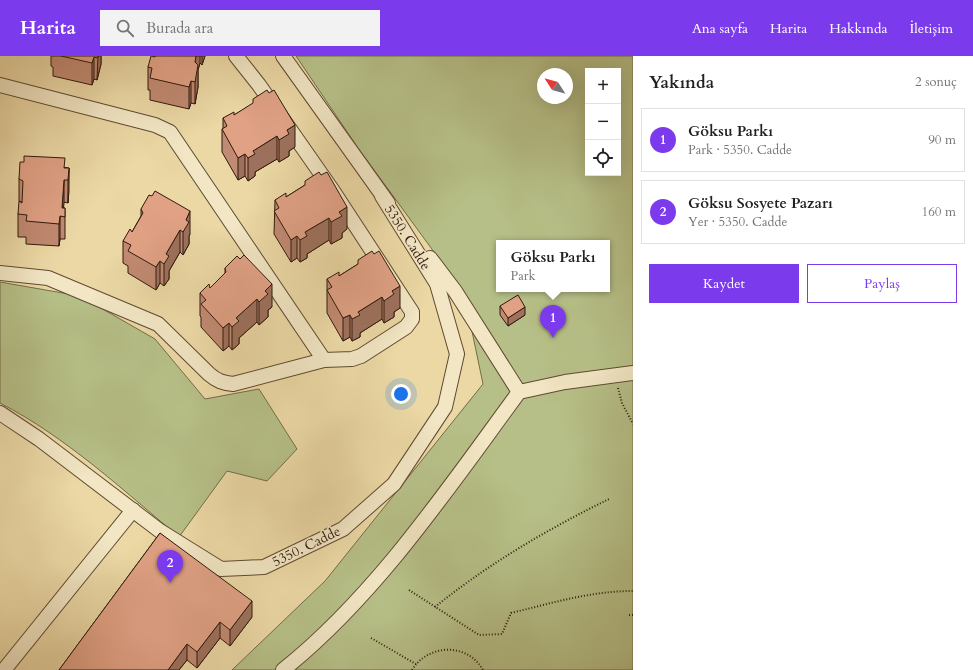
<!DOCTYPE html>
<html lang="tr">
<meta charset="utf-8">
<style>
:root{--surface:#fff;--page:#f2f2f2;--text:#202124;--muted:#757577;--line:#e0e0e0;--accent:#7c3aed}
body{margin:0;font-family:Cardo,serif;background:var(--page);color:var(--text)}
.controls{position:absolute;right:12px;top:12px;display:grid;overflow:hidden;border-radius:0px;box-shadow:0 4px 16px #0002}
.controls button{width:36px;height:36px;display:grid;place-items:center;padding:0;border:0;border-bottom:1px solid var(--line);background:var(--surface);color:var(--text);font:20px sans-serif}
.compass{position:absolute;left:537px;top:12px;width:36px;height:36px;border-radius:50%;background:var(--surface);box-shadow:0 4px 16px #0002;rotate:306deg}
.you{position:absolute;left:401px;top:338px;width:14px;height:14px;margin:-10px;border:3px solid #fff;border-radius:50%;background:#1a73e8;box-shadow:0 0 0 6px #1a73e833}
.badge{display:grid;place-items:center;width:26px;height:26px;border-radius:50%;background:var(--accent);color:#fff;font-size:13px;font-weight:700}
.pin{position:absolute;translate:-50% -33px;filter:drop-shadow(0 1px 2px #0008)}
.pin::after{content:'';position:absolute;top:21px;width:14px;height:12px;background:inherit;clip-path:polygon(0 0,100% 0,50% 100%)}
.popup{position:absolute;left:496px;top:184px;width:114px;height:52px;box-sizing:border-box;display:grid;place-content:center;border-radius:0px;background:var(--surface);filter:drop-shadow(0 1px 3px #0005);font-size:13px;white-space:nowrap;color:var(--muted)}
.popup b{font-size:15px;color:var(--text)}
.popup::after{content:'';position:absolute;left:50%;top:100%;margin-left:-8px;border:8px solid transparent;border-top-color:var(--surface)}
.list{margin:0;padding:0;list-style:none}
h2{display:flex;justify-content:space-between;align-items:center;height:52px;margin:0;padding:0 16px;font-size:17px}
h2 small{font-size:13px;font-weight:400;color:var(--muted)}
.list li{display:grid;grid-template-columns:26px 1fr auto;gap:12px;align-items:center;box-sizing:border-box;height:64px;margin:0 8px 8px;padding:0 8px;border:1px solid var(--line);border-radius:0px}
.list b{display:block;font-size:15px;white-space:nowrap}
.list p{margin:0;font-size:13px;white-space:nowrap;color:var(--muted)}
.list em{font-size:13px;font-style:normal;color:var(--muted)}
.actions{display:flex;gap:8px;padding:12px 16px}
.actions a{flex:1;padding:9px 0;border:1px solid var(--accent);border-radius:0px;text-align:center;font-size:14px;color:var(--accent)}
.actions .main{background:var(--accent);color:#fff}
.icon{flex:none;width:22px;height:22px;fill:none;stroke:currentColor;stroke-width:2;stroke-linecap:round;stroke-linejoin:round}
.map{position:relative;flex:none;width:633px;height:614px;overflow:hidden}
header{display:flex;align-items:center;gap:24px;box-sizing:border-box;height:56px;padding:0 20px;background:var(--accent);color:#fff}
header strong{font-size:19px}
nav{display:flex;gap:22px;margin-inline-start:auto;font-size:14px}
.search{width:280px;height:36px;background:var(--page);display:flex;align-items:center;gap:10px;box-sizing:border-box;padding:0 14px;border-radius:0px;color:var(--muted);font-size:15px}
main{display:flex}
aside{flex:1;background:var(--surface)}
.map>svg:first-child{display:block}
.green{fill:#b6bf87;stroke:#736c4a;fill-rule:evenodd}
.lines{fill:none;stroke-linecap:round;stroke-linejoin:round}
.minor-casing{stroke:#5f4a32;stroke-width:16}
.path{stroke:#301a0c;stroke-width:2;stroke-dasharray:1 2;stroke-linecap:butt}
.minor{stroke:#f2e6c4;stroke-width:14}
.wall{fill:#c18a72;stroke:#301a0c}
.shaded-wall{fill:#9d715d;stroke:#301a0c}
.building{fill:#e0a185;stroke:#301a0c}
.labels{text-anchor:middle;stroke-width:3;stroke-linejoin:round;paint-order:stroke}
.street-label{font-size:14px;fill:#301a0c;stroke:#f2e6c4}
</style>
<header>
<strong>Harita</strong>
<div class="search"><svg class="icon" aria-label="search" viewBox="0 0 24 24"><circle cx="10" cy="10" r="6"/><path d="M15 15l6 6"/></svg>Burada ara</div>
<nav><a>Ana sayfa</a><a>Harita</a><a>Hakkında</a><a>İletişim</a></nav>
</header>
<main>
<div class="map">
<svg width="633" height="614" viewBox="0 0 633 614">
<rect width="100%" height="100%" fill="#ebd8a5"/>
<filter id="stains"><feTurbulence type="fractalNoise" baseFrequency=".005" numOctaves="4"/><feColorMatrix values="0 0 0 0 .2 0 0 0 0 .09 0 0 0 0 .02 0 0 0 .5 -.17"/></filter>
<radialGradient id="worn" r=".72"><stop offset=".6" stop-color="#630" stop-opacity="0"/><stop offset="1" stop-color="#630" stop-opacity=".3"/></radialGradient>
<!-- green -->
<g class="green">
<path d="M296,0h337v614h-401l93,-89 158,-197 -19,-91 -106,-145zM588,15h30v102h-30zM543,18h24v24h-24zM499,187h108v46h-108z"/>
<path d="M0,226l80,14 75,43 50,60 54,-10 38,60 -30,32 -40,-10 -48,66c-56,-47 -113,-100 -179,-134z"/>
</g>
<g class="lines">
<defs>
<g id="minor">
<polyline points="283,0 388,147"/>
<polyline points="0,29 155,69 170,76 324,304"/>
<polyline points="430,202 455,235 519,336"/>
<path d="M0,217l48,5 110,46 51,50c8,7 14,9 24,10l91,-24 28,-1 9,-3 45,-29 6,-8v-7l-79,-121 -74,-106 -23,-29"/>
<polyline points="0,357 39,383 160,475 221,513 264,511 343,473 394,428 445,351 457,298 437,228 382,140"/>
<polyline points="4,614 133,454"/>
<path d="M283,614c93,-74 166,-183 236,-278l46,-10 68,-9"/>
</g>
</defs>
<!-- minor casing -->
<use href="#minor" class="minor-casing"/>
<!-- path -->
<g class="path">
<polyline points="618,332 622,347 633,368"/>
<path d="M409,534l70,45 23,-1 9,-21c41,-10 80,-22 122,-22"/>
<path d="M435,551c53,-43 113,-78 174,-108"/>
<polyline points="629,559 633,559"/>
<polyline points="371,582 416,608"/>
<path d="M412,614c16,-26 55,-28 71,0"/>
</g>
<!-- minor -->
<use href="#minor" class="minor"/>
</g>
<!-- wall -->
<g class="wall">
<polygon points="51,0 101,0 101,8 97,24 94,23 92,29 53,20 53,11 51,10"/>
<polygon points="155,0 205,0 202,9 200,7 198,14 198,31 195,48 191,47 189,53 150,44 150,34 148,34 148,11"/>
<polygon points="253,48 295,91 289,95 289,100 279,106 277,103 255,116 255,120 248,125 245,120 238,124 222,96 222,73 223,73 223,62 234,59"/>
<polygon points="24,106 69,112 68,147 64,146 63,152 65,152 65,183 60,183 59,190 26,188 26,181 18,181 18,158 22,146 19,145 19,123"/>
<polygon points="305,129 347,173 342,177 342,182 331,188 329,184 307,198 307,202 300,206 297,202 291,206 274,178 275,144 286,141"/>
<polygon points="141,153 190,178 189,180 189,188 183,199 180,196 169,215 169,223 164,230 160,227 156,234 128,217 128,210 123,207 123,185 132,176 141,160"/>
<polygon points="358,208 400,252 394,256 394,261 384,267 382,263 360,277 360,281 352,285 350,281 343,285 327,257 327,223 339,220"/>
<polygon points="225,212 272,251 268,254 268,261 259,269 257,266 239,282 239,288 232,294 229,290 223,295 201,271 201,261 200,260 200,237 210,232 225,217"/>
<polygon points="500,250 525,259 508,270 500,259"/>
<polygon points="160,477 252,561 230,590 220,582 197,612 187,604 179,614 59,614"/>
</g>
<!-- shaded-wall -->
<g class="shaded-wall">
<polygon points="98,0 101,0 101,8 97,24"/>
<polygon points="196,0 200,0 200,7 198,14 198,31 195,48 195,6"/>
<polygon points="202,0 205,0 202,9"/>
<polygon points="94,1 94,23 92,29 92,7"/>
<polygon points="191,25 191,47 189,53 189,31"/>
<polygon points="295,69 295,91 289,95 289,100 279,106 279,84 287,74"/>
<polygon points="277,80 277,103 255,116 255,120 248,125 248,102 253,95"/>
<polygon points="245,98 245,120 238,124 238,102"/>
<polygon points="69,112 69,135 68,147 68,124"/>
<polygon points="64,124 64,146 63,160 62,152"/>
<polygon points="347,151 347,173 342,177 342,182 331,188 331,166 339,156"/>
<polygon points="190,155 190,178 189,180 189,188 183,199 183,176 186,164"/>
<polygon points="60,160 60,183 59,190 59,168"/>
<polygon points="329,162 329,184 307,198 307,202 300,206 300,184 305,176"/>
<polygon points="180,174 180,196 169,215 169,223 164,230 164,208 166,198"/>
<polygon points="297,180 297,202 291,206 291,184"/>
<polygon points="160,205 160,227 156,234 156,211"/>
<polygon points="272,228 272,251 268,254 268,261 259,269 259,246 265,235"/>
<polygon points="400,230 400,252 394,256 394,261 384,267 384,245 392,235"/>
<polygon points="382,241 382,263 360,277 360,281 352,285 352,263 358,256"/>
<polygon points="257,243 257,266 239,282 239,288 232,294 232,271 236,262"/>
<polygon points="525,251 525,259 508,270 508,262"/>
<polygon points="350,259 350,281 343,285 343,262"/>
<polygon points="229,267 229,290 223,295 223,272"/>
<polygon points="252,545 252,561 230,590 230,574"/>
<polygon points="220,566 220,582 197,612 197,596"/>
<polygon points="187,588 187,604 179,614 168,614"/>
</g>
<!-- building -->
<g class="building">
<polygon points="61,0 98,0 97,2 94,1 92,7"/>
<polygon points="151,0 155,1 155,0 196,0 195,6 198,9 195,26 191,25 189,31 150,22 152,12 148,11"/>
<polygon points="267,34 269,37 274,34 295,69 287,74 289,78 279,84 277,80 253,95 255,98 248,102 245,98 238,102 222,73 227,70 223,62 234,56 234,59 253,47 253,43"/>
<polygon points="24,100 65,102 64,112 69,112 68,124 64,124 62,152 65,152 65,161 60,160 59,168 26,165 27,159 18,158 19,145 22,147 23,125 19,123 20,106 24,106"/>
<polygon points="319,116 321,119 327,116 347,151 339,156 342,160 331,166 329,162 305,176 307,180 300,184 297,180 291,184 274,155 279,152 275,144 286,137 286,141 305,129 305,125"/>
<polygon points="155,135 190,155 186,164 189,166 183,176 180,174 166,198 169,200 164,208 160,205 156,211 128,195 131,189 123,185 130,173 132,176 143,157 141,153 149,139 152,140"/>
<polygon points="372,195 374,198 379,195 400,230 392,235 394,238 384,245 382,241 358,256 360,259 352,263 350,259 343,262 327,234 332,231 327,223 339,216 339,220 358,208 358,204"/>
<polygon points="244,199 272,228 265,235 268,238 259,246 257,243 236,262 239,265 232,271 229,267 223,272 201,248 206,244 200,237 209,228 210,232 226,216 225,212 237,200 240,203"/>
<polygon points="518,239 525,251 508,262 500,250"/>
<polygon points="160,477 252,545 230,574 220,566 197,596 187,588 168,614 59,614"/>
</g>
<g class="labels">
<!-- street labels -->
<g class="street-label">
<text transform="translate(408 181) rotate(58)" y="5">5350. Cadde</text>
<text transform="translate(306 490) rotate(-26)" y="5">5350. Cadde</text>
</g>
</g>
<rect width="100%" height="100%" filter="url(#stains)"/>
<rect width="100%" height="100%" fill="url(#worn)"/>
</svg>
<div class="controls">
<button>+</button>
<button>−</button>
<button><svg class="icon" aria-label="locate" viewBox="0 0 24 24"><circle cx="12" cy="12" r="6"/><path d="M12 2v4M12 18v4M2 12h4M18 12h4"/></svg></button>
</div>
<svg class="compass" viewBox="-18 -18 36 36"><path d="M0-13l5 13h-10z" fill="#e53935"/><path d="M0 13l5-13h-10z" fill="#757577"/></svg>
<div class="you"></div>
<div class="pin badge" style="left:553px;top:282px">1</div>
<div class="popup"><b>Göksu Parkı</b>Park</div>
<div class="pin badge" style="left:170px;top:527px">2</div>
</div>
<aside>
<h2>Yakında<small>2 sonuç</small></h2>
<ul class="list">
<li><span class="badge">1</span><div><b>Göksu Parkı</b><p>Park · 5350. Cadde</p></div><em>90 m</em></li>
<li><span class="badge">2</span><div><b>Göksu Sosyete Pazarı</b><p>Yer · 5350. Cadde</p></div><em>160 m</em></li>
</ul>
<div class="actions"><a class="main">Kaydet</a><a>Paylaş</a></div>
</aside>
</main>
